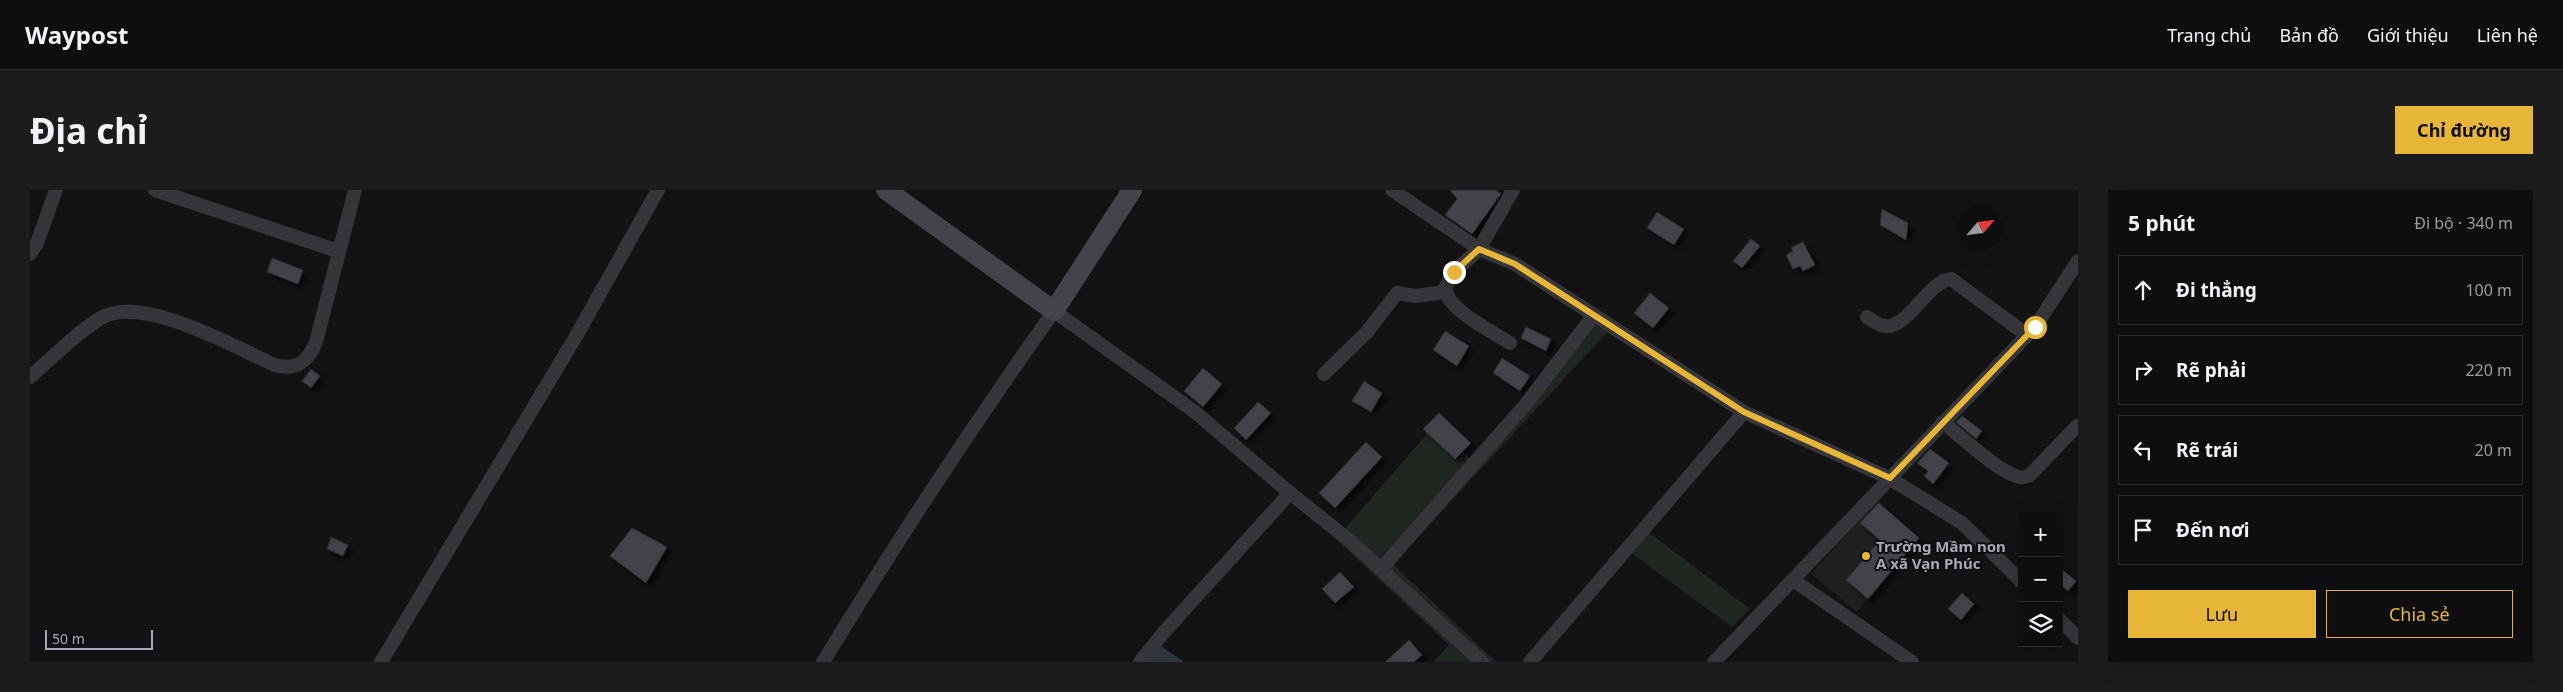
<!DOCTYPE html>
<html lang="vi">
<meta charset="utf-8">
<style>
:root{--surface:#0e0e10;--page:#1c1c1e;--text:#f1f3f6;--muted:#9b9c9f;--line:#2e2e30;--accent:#e7b639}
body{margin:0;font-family:"Noto Sans",sans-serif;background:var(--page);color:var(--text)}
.controls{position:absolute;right:15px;bottom:15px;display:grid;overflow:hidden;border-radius:0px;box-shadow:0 5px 20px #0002}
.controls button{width:45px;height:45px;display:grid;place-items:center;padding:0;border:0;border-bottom:1px solid var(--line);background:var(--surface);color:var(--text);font:25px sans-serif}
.compass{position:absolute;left:1928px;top:15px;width:45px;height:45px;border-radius:50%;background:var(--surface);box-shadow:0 5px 20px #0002;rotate:62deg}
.scale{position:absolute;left:15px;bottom:12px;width:108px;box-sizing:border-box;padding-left:5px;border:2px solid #a6a9b4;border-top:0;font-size:14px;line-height:18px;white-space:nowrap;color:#a6a9b4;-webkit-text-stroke:4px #0e0e10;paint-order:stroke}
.stop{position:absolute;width:15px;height:15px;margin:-11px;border:4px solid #e7b639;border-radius:50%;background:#fff}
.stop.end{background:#e7b639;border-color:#fff;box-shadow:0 1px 5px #0008}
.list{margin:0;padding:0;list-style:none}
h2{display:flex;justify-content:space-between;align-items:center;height:65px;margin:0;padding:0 20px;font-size:21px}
h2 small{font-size:16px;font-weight:400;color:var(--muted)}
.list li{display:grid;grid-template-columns:32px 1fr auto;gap:15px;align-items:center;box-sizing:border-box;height:70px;margin:0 10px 10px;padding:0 10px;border:1px solid var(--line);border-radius:0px}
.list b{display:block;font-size:19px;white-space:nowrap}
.list em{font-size:16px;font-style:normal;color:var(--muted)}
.actions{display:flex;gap:10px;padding:15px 20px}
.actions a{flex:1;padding:11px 0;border:1px solid var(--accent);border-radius:0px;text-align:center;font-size:18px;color:var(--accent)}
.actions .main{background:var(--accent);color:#111}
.icon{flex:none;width:28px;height:28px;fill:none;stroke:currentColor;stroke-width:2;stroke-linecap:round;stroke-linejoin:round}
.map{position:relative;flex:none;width:2048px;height:472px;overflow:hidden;border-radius:0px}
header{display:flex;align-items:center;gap:30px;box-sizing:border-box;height:70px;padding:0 25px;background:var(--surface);border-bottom:1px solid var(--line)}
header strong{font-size:24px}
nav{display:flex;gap:28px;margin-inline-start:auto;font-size:18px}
.intro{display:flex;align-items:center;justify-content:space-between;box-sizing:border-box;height:120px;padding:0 30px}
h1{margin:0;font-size:35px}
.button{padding:12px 22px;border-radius:0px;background:var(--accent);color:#111;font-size:18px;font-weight:700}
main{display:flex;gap:30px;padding:0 30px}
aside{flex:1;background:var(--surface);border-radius:0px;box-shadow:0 5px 20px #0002}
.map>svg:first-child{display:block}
.built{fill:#1f1f22}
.green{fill:#202721}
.water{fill:#2d353d}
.building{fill:#424348;stroke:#2e2d31;filter:url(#shadow)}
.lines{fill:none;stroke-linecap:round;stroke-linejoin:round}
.street{stroke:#35353a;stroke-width:14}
.secondary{stroke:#434449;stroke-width:20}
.route{stroke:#e7b639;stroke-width:6}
.poi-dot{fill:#e7b639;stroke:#0e0e10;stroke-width:2}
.labels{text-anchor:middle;stroke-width:4;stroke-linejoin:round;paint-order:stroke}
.poi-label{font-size:15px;font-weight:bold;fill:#a6a9b4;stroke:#0e0e10;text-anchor:start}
</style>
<header>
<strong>Waypost</strong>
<nav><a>Trang chủ</a><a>Bản đồ</a><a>Giới thiệu</a><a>Liên hệ</a></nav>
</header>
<div class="intro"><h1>Địa chỉ</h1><a class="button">Chỉ đường</a></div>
<main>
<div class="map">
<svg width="2048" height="472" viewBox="0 0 2048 472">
<defs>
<filter id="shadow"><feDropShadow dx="4.5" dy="4.5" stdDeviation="2.5" flood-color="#0009"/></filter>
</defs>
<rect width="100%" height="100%" fill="#131315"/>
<!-- built -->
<polygon class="built" points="1847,311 1889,348 1827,422 1781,384"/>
<!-- green -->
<g class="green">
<polygon points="1569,130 1581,138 1363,374 1466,472 1404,472 1419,455 1306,349 1403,237 1441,269"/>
<polygon points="1609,335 1720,419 1702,437 1593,357"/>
</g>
<!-- water -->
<polygon class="water" points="1128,457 1132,457 1154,472 1116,472"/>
<!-- building -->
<g class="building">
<polygon points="1420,0 1466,0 1471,4 1442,44 1415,25 1427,9"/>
<polygon points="1852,19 1878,33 1876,50 1850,35"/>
<polygon points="1627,22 1654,39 1644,55 1617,38"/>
<polygon points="1721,49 1730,56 1712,78 1703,71"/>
<polygon points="1773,52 1785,75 1773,81 1770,76 1763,79 1756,65 1763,61 1761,58"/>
<polygon points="242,68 273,80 268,94 237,82"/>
<polygon points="1620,103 1639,118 1623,138 1604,123"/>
<polygon points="1496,137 1521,149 1516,161 1491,148"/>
<polygon points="1415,141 1439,156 1427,176 1403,160"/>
<polygon points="1472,168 1500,186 1490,201 1463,183"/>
<polygon points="1173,178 1192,194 1173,217 1154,201"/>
<polygon points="281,179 290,186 281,198 272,191"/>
<polygon points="1334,191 1352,203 1341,222 1322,211"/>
<polygon points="1228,212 1241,223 1216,250 1204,238"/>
<polygon points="1409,223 1441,253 1425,269 1393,239"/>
<polygon points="1932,226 1952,241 1946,249 1926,232"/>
<polygon points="1336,252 1352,267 1305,318 1289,303"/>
<polygon points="1900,259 1919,273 1903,294 1894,286 1898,281 1887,273"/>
<polygon points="1849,313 1889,348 1838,409 1816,390 1850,350 1830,333"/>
<polygon points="602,338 637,357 616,393 580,366"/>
<polygon points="301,347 318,355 313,366 297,359"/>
<polygon points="2029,377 2046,391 2038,401 2029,394"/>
<polygon points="1310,382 1324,397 1305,413 1292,399"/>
<polygon points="1932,403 1944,414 1931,430 1918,419"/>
<polygon points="1379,450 1392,465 1384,472 1355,472"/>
</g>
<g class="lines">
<!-- street -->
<g class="street">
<polyline points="125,0 308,61"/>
<polyline points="1362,0 1449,59 1485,74 1714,222 1859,288 1932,333 1992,392"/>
<polyline points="0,64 7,53 26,0"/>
<path d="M1837,127c5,3 12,9 18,9 23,3 43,-45 66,-47l76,56"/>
<path d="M1480,153c-17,-11 -63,-33 -65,-55l9,-16 25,-23 34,-59"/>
<polyline points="1294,184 1337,142 1367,103 1385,106 1415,102"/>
<path d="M0,187c18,-16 55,-52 75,-61 42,-19 129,31 170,49 21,6 33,-3 41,-23l39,-152"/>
<path d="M1913,232c17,14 57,51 76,55 4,1 8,-1 11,-2l47,-49"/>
<polyline points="1351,379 1496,214 1564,125"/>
<polyline points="1763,390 1882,472"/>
<polyline points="2029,429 2048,448"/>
<polyline points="351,472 545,148 628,0"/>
<path d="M793,472c73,-120 150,-237 231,-351l141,101 95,81 59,47 133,122"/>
<polyline points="1110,472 1134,442 1260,303"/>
<polyline points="1500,472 1714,222"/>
<polyline points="1684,472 2005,137 2048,71"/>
</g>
<!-- secondary -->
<polyline class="secondary" points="856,0 1024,121 1102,0"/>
</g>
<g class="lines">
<!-- route -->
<polyline class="route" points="1424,82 1449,59 1485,74 1714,222 1860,288 2005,137"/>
</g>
<!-- markers -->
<circle class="poi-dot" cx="1836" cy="366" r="5"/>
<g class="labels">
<!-- poi labels -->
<g class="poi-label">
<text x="1846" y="362">Trường Mầm non<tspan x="1846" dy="17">A xã Vạn Phúc</tspan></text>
</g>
</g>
</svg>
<div class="controls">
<button>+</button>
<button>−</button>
<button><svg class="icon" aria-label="layers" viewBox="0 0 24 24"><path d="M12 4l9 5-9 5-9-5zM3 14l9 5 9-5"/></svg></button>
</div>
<svg class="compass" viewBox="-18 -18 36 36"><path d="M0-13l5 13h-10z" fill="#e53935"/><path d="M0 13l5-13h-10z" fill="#9b9c9f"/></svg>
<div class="scale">50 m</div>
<div class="stop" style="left:2005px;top:137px"></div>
<div class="stop end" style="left:1424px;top:82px"></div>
</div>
<aside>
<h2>5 phút<small>Đi bộ · 340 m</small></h2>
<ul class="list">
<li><svg class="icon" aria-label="ahead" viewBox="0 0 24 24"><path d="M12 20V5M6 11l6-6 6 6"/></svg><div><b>Đi thẳng</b></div><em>100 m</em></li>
<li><svg class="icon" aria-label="right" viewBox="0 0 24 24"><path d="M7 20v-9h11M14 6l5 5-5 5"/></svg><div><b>Rẽ phải</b></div><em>220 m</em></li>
<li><svg class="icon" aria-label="left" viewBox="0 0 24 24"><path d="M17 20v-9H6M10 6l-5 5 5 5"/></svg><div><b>Rẽ trái</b></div><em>20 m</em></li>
<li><svg class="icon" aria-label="arrive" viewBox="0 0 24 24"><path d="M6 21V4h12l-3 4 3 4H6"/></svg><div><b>Đến nơi</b></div></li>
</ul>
<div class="actions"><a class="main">Lưu</a><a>Chia sẻ</a></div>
</aside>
</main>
